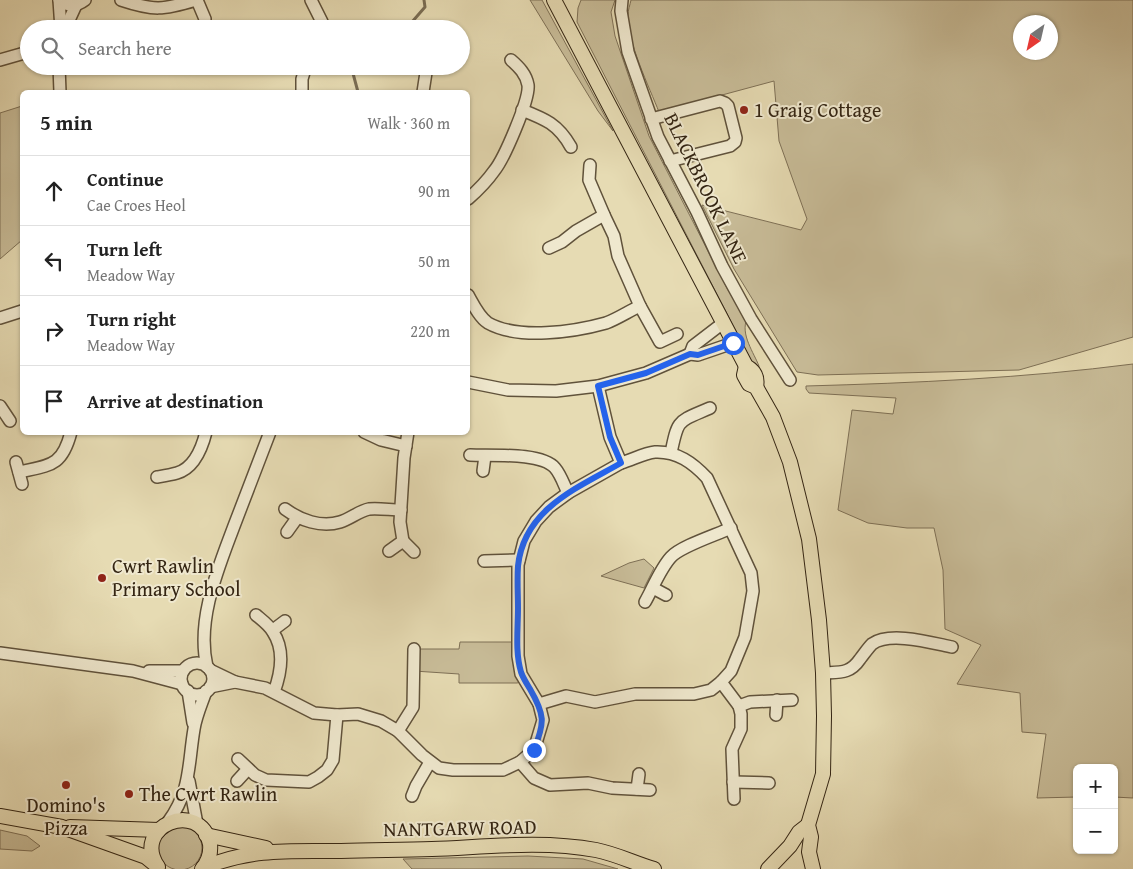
<!DOCTYPE html>
<meta charset="utf-8">
<style>
:root{--surface:#fff;--page:#f6f6f6;--text:#222;--muted:#767676;--line:#e0e0e0}
body{margin:0;font-family:"Gentium Book Plus",serif;background:var(--page);color:var(--text)}
.controls{position:absolute;right:15px;bottom:15px;display:grid;overflow:hidden;border-radius:8px;box-shadow:0 1px 4px #0004}
.controls button{width:45px;height:45px;display:grid;place-items:center;padding:0;border:0;border-bottom:1px solid var(--line);background:var(--surface);color:var(--text);font:25px sans-serif}
.compass{position:absolute;left:1013px;top:15px;width:45px;height:45px;border-radius:50%;background:var(--surface);box-shadow:0 1px 4px #0004;rotate:214deg}
.stop{position:absolute;width:15px;height:15px;margin:-11px;border:4px solid #2563eb;border-radius:50%;background:#fff}
.stop.end{background:#2563eb;border-color:#fff;box-shadow:0 1px 5px #0008}
.list{margin:0;padding:0;list-style:none}
h2{display:flex;justify-content:space-between;align-items:center;height:65px;margin:0;padding:0 20px;font-size:21px}
h2 small{font-size:16px;font-weight:400;color:var(--muted)}
.list li{display:grid;grid-template-columns:32px 1fr auto;gap:15px;align-items:center;box-sizing:border-box;height:70px;padding:0 20px;border-top:1px solid var(--line)}
.list b{display:block;font-size:19px;white-space:nowrap}
.list p{margin:0;font-size:16px;white-space:nowrap;color:var(--muted)}
.list em{font-size:16px;font-style:normal;color:var(--muted)}
.icon{flex:none;width:28px;height:28px;fill:none;stroke:currentColor;stroke-width:2;stroke-linecap:round;stroke-linejoin:round}
.map{position:relative;flex:none;width:1133px;height:869px;overflow:hidden}
.search{position:absolute;background:var(--surface);box-shadow:0 1px 4px #0004;left:20px;top:20px;width:450px;height:55px;display:flex;align-items:center;gap:12px;box-sizing:border-box;padding:0 18px;border-radius:28px;color:var(--muted);font-size:19px}
.panel{position:absolute;background:var(--surface);box-shadow:0 1px 4px #0004;left:20px;top:90px;width:450px;height:345px;border-radius:8px}
.map>svg:first-child{display:block}
.green{fill:#c8bc98;stroke:#7e7056;fill-rule:evenodd}
.lines{fill:none;stroke-linecap:round;stroke-linejoin:round}
.stream{stroke:#7a6d53;stroke-width:3}
.minor-casing{stroke:#60523b;stroke-width:14}
.major-casing{stroke:#342513;stroke-width:16}
.minor{stroke:#efe8ce;stroke-width:11}
.major{stroke:#e6dbb3;stroke-width:14}
.route{stroke:#2563eb;stroke-width:6}
.poi-dot{fill:#8f2418;stroke:#efe8ce;stroke-width:2}
.labels{text-anchor:middle;stroke-width:4;stroke-linejoin:round;paint-order:stroke}
.poi-label{font-size:20px;fill:#342513;stroke:#efe8ce;text-anchor:start}
.street-label{font-size:20px;fill:#342513;stroke:#efe8ce}
</style>
<div class="map">
<svg width="1133" height="869" viewBox="0 0 1133 869">
<rect width="100%" height="100%" fill="#e6dbb3"/>
<filter id="stains"><feTurbulence type="fractalNoise" baseFrequency=".004" numOctaves="4"/><feColorMatrix values="0 0 0 0 .2 0 0 0 0 .09 0 0 0 0 .02 0 0 0 .5 -.17"/></filter>
<radialGradient id="worn" r=".72"><stop offset=".6" stop-color="#630" stop-opacity="0"/><stop offset="1" stop-color="#630" stop-opacity=".3"/></radialGradient>
<!-- green -->
<g class="green">
<polygon points="530,0 542,0 613,131 598,111"/>
<path d="M581,0h34l-4,12 4,24 34,100 79,154 19,29c-7,15 7,34 12,47l-2,6 -180,-350 1,-14z"/>
<path d="M631,0h502v337l-114,33 -201,5 -21,-3 -63,-103 -32,-64 99,25 6,-11 -28,-78 -5,-60 -115,31c-9,-23 -33,-73 -31,-97 0,-5 2,-10 3,-15zM1020,22h30v30h-30z"/>
<polygon points="22,106 22,240 0,259 0,113"/>
<path d="M1133,364v434l-19,-1v-29h-37v29l-40,1 9,-64 -24,-2 -2,-39 -63,-9 24,-39 -36,-16 -2,-59 -9,-42h-27l-39,-5 -30,-13 14,-100 41,4 3,-16 -87,-5 -3,-4v-3c109,-3 219,-8 327,-22z"/>
<polygon points="644,559 654,568 644,588 601,576 629,563"/>
<polygon points="460,642 518,642 525,681 517,683 459,683 459,674 414,671 414,649 459,649"/>
<circle cx="180" cy="848" r="22"/>
<polygon points="0,830 27,836 40,846 32,851 0,849"/>
<polygon points="528,856 583,859 618,869 412,869 403,859"/>
</g>
<g class="lines">
<!-- stream -->
<g class="stream">
<polyline points="385,29 412,22 425,7 424,0"/>
<polyline points="351,66 358,92"/>
</g>
<defs>
<g id="minor">
<path d="M59,0c8,6 17,7 26,0"/>
<polyline points="59,0 61,29"/>
<path d="M121,0c33,11 42,10 75,0"/>
<polyline points="197,0 205,19"/>
<polyline points="311,0 322,22 322,29"/>
<polyline points="622,0 621,11 628,52 658,137 697,212 722,266 751,319 790,380"/>
<polyline points="65,29 76,5"/>
<polyline points="0,60 28,52"/>
<polyline points="59,66 60,92"/>
<polyline points="302,92 302,79 306,66"/>
<polyline points="423,92 427,66"/>
<path d="M522,110c23,9 36,14 49,37"/>
<polyline points="651,119 720,101 725,103 728,106 736,138 735,142 730,146 670,161"/>
<polyline points="590,165 589,180 604,215"/>
<path d="M468,199c9,-8 19,-18 26,-28 10,-12 36,-72 34,-86 -2,-11 -9,-18 -17,-25"/>
<path d="M468,295c5,9 11,22 20,28 30,17 86,9 118,0 11,-4 23,-12 34,-17l-22,-50 -4,-20 -10,-21 -28,16 -14,11 -13,6"/>
<polyline points="640,306 660,342 677,334"/>
<polyline points="0,318 22,311"/>
<polyline points="690,354 693,346 723,323"/>
<polyline points="468,382 508,390 556,391 598,386 646,373 690,354 698,355 733,343"/>
<polyline points="0,406 10,421"/>
<polyline points="364,432 381,440 406,446"/>
<path d="M671,453c7,-35 7,-31 39,-45"/>
<path d="M470,455c21,1 71,-3 85,13 6,7 9,17 13,25"/>
<polyline points="16,462 22,484"/>
<polyline points="483,471 485,456"/>
<path d="M19,472c31,-7 43,-5 52,-40"/>
<path d="M157,477c6,-1 13,-2 20,-4 17,-5 25,-25 29,-41"/>
<path d="M285,509c15,11 36,19 55,13 10,-3 19,-11 29,-13 10,-1 22,1 32,1"/>
<polyline points="287,532 297,518"/>
<polyline points="403,541 414,552"/>
<polyline points="389,551 403,541 400,522 404,458 408,432"/>
<polyline points="484,561 519,560"/>
<polyline points="653,588 666,595"/>
<path d="M645,602c8,-14 15,-33 26,-45 10,-11 45,-22 60,-29"/>
<path d="M256,615c6,5 13,10 17,17 12,18 8,41 1,60"/>
<polyline points="273,630 285,621"/>
<polyline points="0,653 133,671 182,684"/>
<circle cx="197" cy="679" r="16"/>
<path d="M207,667c-11,-47 11,-98 27,-141 12,-32 24,-63 36,-94"/>
<polyline points="149,671 183,671"/>
<path d="M823,673c17,-1 27,1 37,-14 4,-5 8,-11 12,-15 18,-13 60,-1 80,3"/>
<polyline points="235,682 265,688 314,713 337,715 358,714 381,721 398,731 422,755 439,768 453,770 503,770 520,762 534,750 543,720 539,704 521,674 518,656 518,565 524,541 536,521 549,507 568,493 621,463 610,437 598,386"/>
<polyline points="721,682 739,706 741,714 741,729 732,749 734,799"/>
<polyline points="210,687 235,682 210,670"/>
<polyline points="188,691 193,723"/>
<path d="M539,704l27,-8 29,6 40,-8h59l17,-4 10,-8 10,-11 14,-34 8,-46 -2,-18 -44,-95c-14,-15 -30,-27 -52,-26 -11,1 -23,8 -34,11"/>
<polyline points="739,706 750,702 792,700"/>
<polyline points="776,715 777,700"/>
<polyline points="398,731 413,707 414,649"/>
<polyline points="238,759 255,775 266,780 309,782 318,777 327,770 333,760 337,715"/>
<polyline points="520,762 534,778 550,785 588,783 612,788 650,790"/>
<polyline points="189,781 197,824"/>
<polyline points="237,781 248,769"/>
<polyline points="733,782 769,783"/>
<polyline points="637,789 639,774"/>
<polyline points="412,796 416,786 430,762"/>
<path d="M168,822c23,-31 20,-57 26,-93 2,-13 8,-26 12,-38"/>
</g>
<g id="major">
<path d="M554,0l192,366c9,5 12,11 10,21"/>
<polyline points="746,366 744,375 749,384 756,387 773,417 790,462 809,539 819,620 823,673 824,716 823,774 808,825 811,837 809,852 813,869"/>
<polyline points="0,816 62,827 146,857 157,866"/>
<polyline points="70,827 159,830"/>
<polyline points="206,835 266,848"/>
<path d="M158,867c-28,-41 42,-69 52,-23 1,9 -2,18 -8,25"/>
<path d="M203,868c47,-20 88,-17 138,-17 30,-1 61,-1 91,-2 54,-2 110,-9 164,1 20,4 38,13 58,19"/>
<polyline points="768,869 790,846 799,832 808,825"/>
</g>
</defs>
<!-- minor casing -->
<use href="#minor" class="minor-casing"/>
<!-- major casing -->
<use href="#major" class="major-casing"/>
<!-- minor -->
<use href="#minor" class="minor"/>
<!-- major -->
<use href="#major" class="major"/>
</g>
<g class="lines">
<!-- route -->
<path class="route" d="M534,750c11,-28 11,-35 -4,-61 -3,-5 -7,-11 -9,-17 -6,-20 -3,-43 -3,-64 0,-14 -1,-28 0,-42 6,-57 59,-78 103,-103l-11,-26 -12,-51 48,-13 44,-19 8,1 35,-12"/>
</g>
<!-- markers -->
<g class="poi-dot">
<circle cx="744" cy="110" r="5"/>
<circle cx="102" cy="578" r="5"/>
<circle cx="66" cy="785" r="5"/>
<circle cx="129" cy="794" r="5"/>
</g>
<g class="labels">
<!-- poi labels -->
<g class="poi-label">
<text x="754" y="117">1 Graig Cottage</text>
<text x="112" y="573">Cwrt Rawlin<tspan x="112" dy="23">Primary School</tspan></text>
<text x="139" y="801">The Cwrt Rawlin</text>
<text x="66" y="812" text-anchor="middle">Domino's<tspan x="66" dy="23">Pizza</tspan></text>
</g>
<!-- street labels -->
<g class="street-label">
<text transform="translate(706 188) rotate(64)" y="7">BLACKBROOK LANE</text>
<text transform="translate(460 828) rotate(-1)" y="7">NANTGARW ROAD</text>
</g>
</g>
<rect width="100%" height="100%" filter="url(#stains)"/>
<rect width="100%" height="100%" fill="url(#worn)"/>
</svg>
<div class="controls">
<button>+</button>
<button>−</button>
</div>
<svg class="compass" viewBox="-18 -18 36 36"><path d="M0-13l5 13h-10z" fill="#e53935"/><path d="M0 13l5-13h-10z" fill="#767676"/></svg>
<div class="stop" style="left:733px;top:343px"></div>
<div class="stop end" style="left:534px;top:750px"></div>
<div class="search"><svg class="icon" aria-label="search" viewBox="0 0 24 24"><circle cx="10" cy="10" r="6"/><path d="M15 15l6 6"/></svg>Search here</div>
<section class="panel">
<h2>5 min<small>Walk · 360 m</small></h2>
<ul class="list">
<li><svg class="icon" aria-label="ahead" viewBox="0 0 24 24"><path d="M12 20V5M6 11l6-6 6 6"/></svg><div><b>Continue</b><p>Cae Croes Heol</p></div><em>90 m</em></li>
<li><svg class="icon" aria-label="left" viewBox="0 0 24 24"><path d="M17 20v-9H6M10 6l-5 5 5 5"/></svg><div><b>Turn left</b><p>Meadow Way</p></div><em>50 m</em></li>
<li><svg class="icon" aria-label="right" viewBox="0 0 24 24"><path d="M7 20v-9h11M14 6l5 5-5 5"/></svg><div><b>Turn right</b><p>Meadow Way</p></div><em>220 m</em></li>
<li><svg class="icon" aria-label="arrive" viewBox="0 0 24 24"><path d="M6 21V4h12l-3 4 3 4H6"/></svg><div><b>Arrive at destination</b></div></li>
</ul>
</section>
</div>
